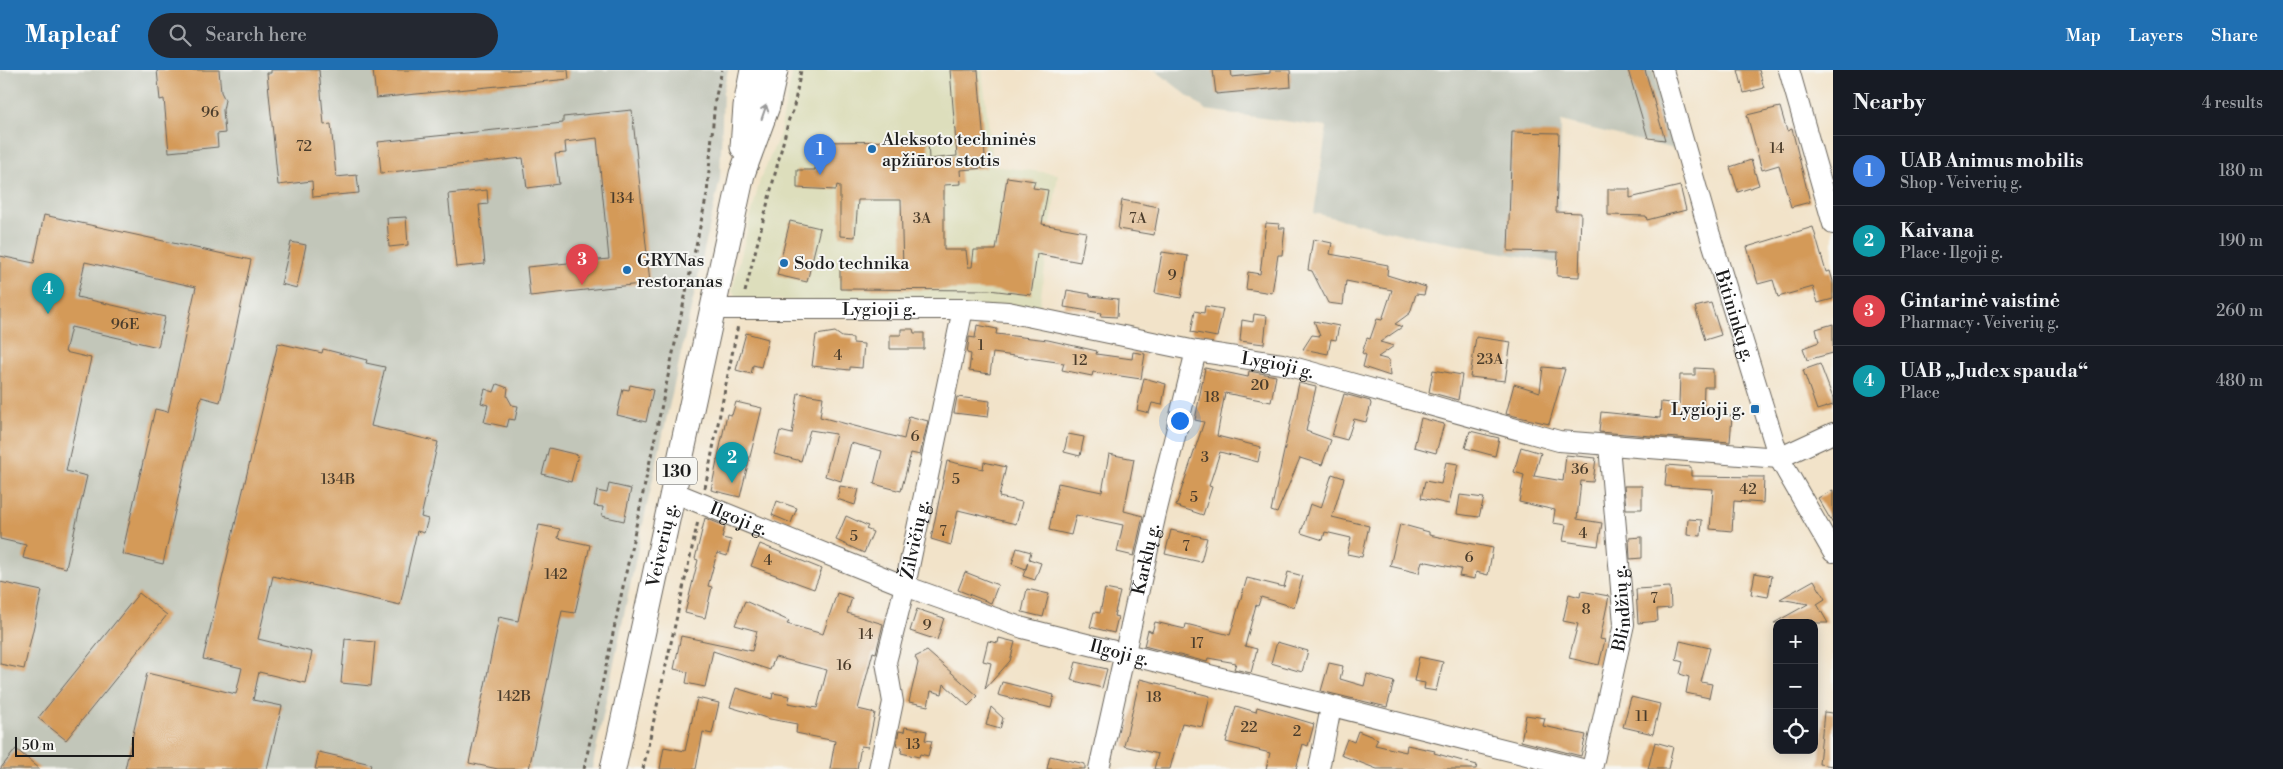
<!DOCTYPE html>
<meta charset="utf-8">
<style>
:root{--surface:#171b24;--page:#242831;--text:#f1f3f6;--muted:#9ea1a6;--line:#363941;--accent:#1f6fb2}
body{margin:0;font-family:"Libre Bodoni",serif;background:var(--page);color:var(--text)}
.controls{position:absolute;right:15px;bottom:15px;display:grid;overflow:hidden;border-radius:10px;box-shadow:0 2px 12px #0003}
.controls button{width:45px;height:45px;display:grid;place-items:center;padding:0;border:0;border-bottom:1px solid var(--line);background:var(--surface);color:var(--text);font:25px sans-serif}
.scale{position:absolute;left:15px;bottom:12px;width:119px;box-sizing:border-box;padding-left:5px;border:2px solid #1c1c1c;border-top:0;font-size:14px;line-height:18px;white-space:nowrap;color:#1c1c1c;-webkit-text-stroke:4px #f6f6f2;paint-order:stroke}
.you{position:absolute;left:1179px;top:350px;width:18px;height:18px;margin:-12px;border:4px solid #fff;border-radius:50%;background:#1a73e8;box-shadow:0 0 0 8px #1a73e833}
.badge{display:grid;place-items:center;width:32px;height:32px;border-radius:50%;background:var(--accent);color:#fff;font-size:16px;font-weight:700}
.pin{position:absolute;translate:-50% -41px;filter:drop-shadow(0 1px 2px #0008)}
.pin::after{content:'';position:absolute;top:26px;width:18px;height:15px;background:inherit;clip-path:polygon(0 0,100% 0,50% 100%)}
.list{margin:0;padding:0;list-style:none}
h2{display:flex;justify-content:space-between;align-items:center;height:65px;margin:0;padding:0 20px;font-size:21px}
h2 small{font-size:16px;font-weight:400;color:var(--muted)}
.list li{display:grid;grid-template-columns:32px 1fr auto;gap:15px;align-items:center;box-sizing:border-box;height:70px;padding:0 20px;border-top:1px solid var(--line)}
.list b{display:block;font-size:19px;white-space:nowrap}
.list p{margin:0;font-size:16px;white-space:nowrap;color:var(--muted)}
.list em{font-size:16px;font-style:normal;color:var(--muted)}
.icon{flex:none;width:28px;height:28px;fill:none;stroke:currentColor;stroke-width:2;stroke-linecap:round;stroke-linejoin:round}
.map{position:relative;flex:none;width:1833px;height:699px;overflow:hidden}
header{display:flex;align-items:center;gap:30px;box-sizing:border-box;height:70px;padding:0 25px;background:var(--accent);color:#fff}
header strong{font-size:24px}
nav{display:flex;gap:28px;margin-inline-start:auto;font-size:18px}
.search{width:350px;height:45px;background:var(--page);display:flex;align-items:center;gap:12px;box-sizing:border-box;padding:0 18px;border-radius:28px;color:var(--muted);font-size:19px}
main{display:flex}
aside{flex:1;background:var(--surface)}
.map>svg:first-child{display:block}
.built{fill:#dddebc}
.industrial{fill:#c2c6b9}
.building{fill:#d49a59}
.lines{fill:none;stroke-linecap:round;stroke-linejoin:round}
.minor-casing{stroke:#676259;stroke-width:22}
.major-casing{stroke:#676259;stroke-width:27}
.path{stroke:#676259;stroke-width:3;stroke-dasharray:4 4;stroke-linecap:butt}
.minor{stroke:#fff;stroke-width:20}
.major{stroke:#fff;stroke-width:25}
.oneway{stroke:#999}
.poi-dot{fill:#1f6fb2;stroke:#f6f6f2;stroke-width:2}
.labels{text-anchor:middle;stroke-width:4;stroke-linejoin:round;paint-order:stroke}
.number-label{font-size:15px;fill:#4a3c2b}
.shield{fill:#f6f6f2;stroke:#5d5d5c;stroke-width:1}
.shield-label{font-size:16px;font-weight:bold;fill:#1c1c1c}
.poi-label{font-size:18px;fill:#1c1c1c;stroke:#f6f6f2;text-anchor:start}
.street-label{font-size:18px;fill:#1c1c1c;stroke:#f6f6f2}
</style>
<header>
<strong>Mapleaf</strong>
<div class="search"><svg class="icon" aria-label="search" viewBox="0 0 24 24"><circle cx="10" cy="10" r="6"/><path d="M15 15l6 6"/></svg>Search here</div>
<nav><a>Map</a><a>Layers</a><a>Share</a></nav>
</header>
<main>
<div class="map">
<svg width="1833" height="699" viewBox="0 0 1833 699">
<rect width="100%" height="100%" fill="#f6f6f2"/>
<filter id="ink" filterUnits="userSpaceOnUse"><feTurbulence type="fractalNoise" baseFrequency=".02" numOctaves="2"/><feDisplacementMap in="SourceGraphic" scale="10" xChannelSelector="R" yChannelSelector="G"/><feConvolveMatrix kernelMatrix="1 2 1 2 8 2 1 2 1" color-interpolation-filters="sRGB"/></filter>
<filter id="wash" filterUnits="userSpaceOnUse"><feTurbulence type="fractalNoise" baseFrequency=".0096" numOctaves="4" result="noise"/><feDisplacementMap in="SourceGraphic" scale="20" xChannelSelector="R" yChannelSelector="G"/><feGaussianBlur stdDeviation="1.12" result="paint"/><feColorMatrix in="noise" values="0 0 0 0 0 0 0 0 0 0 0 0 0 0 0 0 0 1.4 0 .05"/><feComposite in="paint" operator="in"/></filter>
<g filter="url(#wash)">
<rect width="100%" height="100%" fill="#f2e3c9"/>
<!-- built -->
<polygon class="built" points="793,0 982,0 993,96 1058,104 1039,240 739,229 732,221 760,110 779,66"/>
<!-- industrial -->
<g class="industrial">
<polygon points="0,0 728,0 723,22 720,109 644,449 592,699 0,699"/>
<polygon points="1155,0 1653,0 1674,79 1561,51 1558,193 1406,165 1314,143 1327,57 1206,40"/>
</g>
<g id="blocks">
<!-- building -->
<g class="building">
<polygon points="157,0 219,0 221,22 225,30 223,40 225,63 217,64 218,77 169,82 164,29 160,30"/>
<polygon points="271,0 319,0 324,55 331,54 336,107 357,105 359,123 313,127 312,111 278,115 267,3 271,3"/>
<polygon points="373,0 568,0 569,9 376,28"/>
<polygon points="950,0 978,0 986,98 960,100 961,114 944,115 944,180 966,180 968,197 972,197 974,180 996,180 1007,107 1035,111 1033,118 1048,120 1042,154 1086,162 1080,192 1037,184 1031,225 989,220 840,219 840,197 903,198 901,130 858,130 855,167 840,166 840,116 837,115 836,120 797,118 797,100 815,100 815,72 928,71 929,89 957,86"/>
<polygon points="1213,0 1231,0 1232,7 1270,3 1270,0 1290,0 1291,17 1216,24"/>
<polygon points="1628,0 1645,0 1665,70 1648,68"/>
<polygon points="1738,0 1759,0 1764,18 1744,23"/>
<polygon points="1780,37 1787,61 1792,59 1810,132 1791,137 1779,95 1762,100 1747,45"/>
<polygon points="632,40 650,213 530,226 527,197 609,189 597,68 565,72 566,83 555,84 559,114 527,118 523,88 381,103 378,72 563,53 563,47"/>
<polygon points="1512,62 1559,63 1556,142 1581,143 1579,207 1557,206 1558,182 1508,181"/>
<polygon points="1751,90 1759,115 1738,122 1730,97"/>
<polygon points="1680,116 1686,140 1647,150 1646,146 1608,145 1608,119 1630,119 1630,128"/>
<polygon points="487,120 488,134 479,135 485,194 456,197 448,124"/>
<polygon points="1122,130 1159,137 1154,165 1118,159"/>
<polygon points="44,145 251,190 220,332 201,327 163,494 122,484 155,339 168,342 196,217 85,192 77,227 165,247 158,277 71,257 65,282 91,288 66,401 87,406 66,498 23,488 26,475 0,469 0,186 34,193"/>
<polygon points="406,147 408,175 389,177 387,148"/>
<polygon points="790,151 820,158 807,212 777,205"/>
<polygon points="1266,153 1280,154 1279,158 1285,158 1282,185 1278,185 1272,223 1246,219 1248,202 1260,204"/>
<polygon points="1813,157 1826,202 1830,201 1833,211 1833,229 1818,233 1813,217 1778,227 1773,210 1758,214 1747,177"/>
<polygon points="1313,169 1332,173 1330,184 1388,195 1387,205 1426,217 1424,225 1416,224 1410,243 1395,254 1402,257 1380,272 1394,276 1378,287 1389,290 1390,306 1363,297 1366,285 1362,283 1367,268 1370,269 1377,249 1382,250 1392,220 1346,211 1343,235 1328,233 1312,201 1308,200"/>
<polygon points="291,172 306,175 297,218 281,214"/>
<polygon points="1162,182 1188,186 1181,228 1155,223"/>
<polygon points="1067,220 1090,224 1090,226 1118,229 1117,247 1100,246 1101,243 1064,237"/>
<polygon points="1711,233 1721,265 1705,270 1695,237"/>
<polygon points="1205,236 1223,239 1217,267 1191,262 1195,241 1204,243"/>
<polygon points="1254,244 1267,246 1264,274 1240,271 1242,250 1253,252"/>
<polygon points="1314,251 1339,256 1336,270 1331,269 1328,284 1303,279 1312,265 1320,266"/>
<polygon points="1833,254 1833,283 1807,290 1803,278 1819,272 1816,259"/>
<polygon points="977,255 997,259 996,264 1048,270 1097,281 1096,284 1132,289 1133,282 1145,284 1141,309 1093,302 1092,306 1062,300 1064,293 993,283 990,304 969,301 971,284 967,283 969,269 969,267 975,268"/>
<polygon points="901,259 913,259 914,263 924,263 924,279 890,279 890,265 901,265"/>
<polygon points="835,262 842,267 853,268 853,273 864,274 862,298 850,297 850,300 812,296 816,265"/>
<polygon points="746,263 768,269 761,297 753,295 751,304 736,300"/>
<polygon points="1476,267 1511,272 1505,311 1470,307"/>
<polygon points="278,273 322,283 323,279 367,290 366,293 385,297 371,356 438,372 421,447 428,449 424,463 417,461 400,535 273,506 258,569 312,582 305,613 259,602 253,630 282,636 267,699 125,699 147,603 236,624 242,598 203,589"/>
<polygon points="1820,294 1833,328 1833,335 1817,340 1803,300"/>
<polygon points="1543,297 1565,299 1549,354 1506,344 1514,314 1540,322"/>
<polygon points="1205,298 1248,307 1249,301 1276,306 1271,332 1225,323 1217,366 1261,377 1258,392 1220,382 1209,416 1212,417 1203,445 1176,436 1204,352 1195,350"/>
<polygon points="1695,298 1713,299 1713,317 1704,317 1703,343 1732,346 1730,372 1599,362 1601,342 1660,348 1661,332 1679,334 1680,305 1695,305"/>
<polygon points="1433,300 1462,305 1458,330 1429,322"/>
<polygon points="1144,308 1166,314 1162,335 1152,333 1149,343 1137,340"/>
<polygon points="1299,313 1316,317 1306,361 1331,370 1322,395 1300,388 1277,443 1271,441"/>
<polygon points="497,314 508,318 507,326 512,335 518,336 515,350 509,349 507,357 484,352 488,335 481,333 485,319 494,322"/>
<polygon points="630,315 653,320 646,352 617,345 623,319 629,320"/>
<polygon points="798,323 823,327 820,347 904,369 909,346 928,351 920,385 911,383 901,421 874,414 882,381 851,373 841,411 825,406 836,364 810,360 801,391 774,384 780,361 792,364"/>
<polygon points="1344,324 1370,331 1371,334 1366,352 1354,349 1347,370 1332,366"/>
<polygon points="957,327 990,331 988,347 954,343"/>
<polygon points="736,332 762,338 740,427 711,420 727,344 732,345"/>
<polygon points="1421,348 1444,354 1436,383 1414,377"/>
<polygon points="1470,361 1499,368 1495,386 1465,378"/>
<polygon points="1068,364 1084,367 1080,386 1064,382"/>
<polygon points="1521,377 1541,383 1534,406 1563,411 1566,385 1596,388 1593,412 1581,411 1577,449 1602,453 1598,476 1563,471 1566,455 1553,453 1555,440 1519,432 1524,405 1514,402"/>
<polygon points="549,378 578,385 571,412 542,404"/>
<polygon points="1109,384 1134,389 1124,441 1143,446 1134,486 1117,482 1123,455 1076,445 1071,465 1049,460 1058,413 1102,422"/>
<polygon points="947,391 983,399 984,392 1006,397 999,427 1022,432 1016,454 958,440 951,475 931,469"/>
<polygon points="1446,392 1458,394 1449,434 1421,428 1425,411 1441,414"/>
<polygon points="1667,395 1691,397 1691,406 1764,407 1763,433 1734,431 1732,461 1710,459 1713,419 1665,416"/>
<polygon points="1332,404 1344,408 1332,447 1369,456 1362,487 1347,484 1351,468 1325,462 1323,470 1301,463 1310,434 1321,438"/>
<polygon points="609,414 631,419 624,451 602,446 603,437 594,436 597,421 607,423"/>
<polygon points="840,416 859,419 855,435 837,429"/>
<polygon points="1624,416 1642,416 1642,439 1626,439"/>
<polygon points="1833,420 1833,454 1818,428"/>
<polygon points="1460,425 1484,428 1479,447 1457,444"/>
<polygon points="777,431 797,438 791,453 772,445"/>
<polygon points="846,446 868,456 866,459 873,462 864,483 836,470"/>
<polygon points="705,448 725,456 722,468 731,470 727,486 717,483 708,516 712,517 705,548 685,543 698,490 695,489"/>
<polygon points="1688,449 1702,450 1701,466 1687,465"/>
<polygon points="1400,454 1429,462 1429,465 1493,478 1488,505 1476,502 1475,509 1459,506 1461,499 1422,491 1419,503 1390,496"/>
<polygon points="539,455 560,459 558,468 590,475 575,543 562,541 529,699 498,699 469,693 499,547 518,551"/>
<polygon points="1171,460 1207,468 1201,492 1165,484"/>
<polygon points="1642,467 1642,488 1630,489 1629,468"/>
<polygon points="760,474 822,499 814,519 751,496"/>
<polygon points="1017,478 1031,482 1029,489 1041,493 1035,510 1023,506 1028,492 1026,499 1012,494"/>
<polygon points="965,502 998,515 991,533 958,520"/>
<polygon points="1288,502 1303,506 1294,537 1261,527 1258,536 1256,535 1245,576 1257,579 1251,603 1234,599 1236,593 1208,588 1207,592 1144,576 1148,560 1152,562 1155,552 1185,559 1186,554 1230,565 1247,508 1284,517"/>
<polygon points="1755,503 1772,506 1768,527 1751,524"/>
<polygon points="1814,510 1825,529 1817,534 1828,553 1774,553 1808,534 1780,529"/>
<polygon points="0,512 42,521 24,599 0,594"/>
<polygon points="1670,517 1671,538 1657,539 1658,551 1638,553 1636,519"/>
<polygon points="1027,519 1049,524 1043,547 1022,542"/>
<polygon points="1105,519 1120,522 1114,546 1118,547 1114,563 1090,557 1094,542 1100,543"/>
<polygon points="1581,521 1609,526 1600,569 1605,570 1599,595 1569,588 1578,554 1563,551 1569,524 1580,527"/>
<polygon points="139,523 167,545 66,670 38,648"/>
<polygon points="837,523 852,528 847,543 883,554 876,583 873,582 858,639 875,643 868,677 861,676 857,699 830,699 835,671 796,663 797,654 770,649 730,637 736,618 772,629 773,623 790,626 788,633 817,638 827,600 775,587 770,600 713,581 705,617 686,613 688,602 674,599 681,566 752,581 757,561 735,555 745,531 789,551 787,554 823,564"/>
<polygon points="917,539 944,548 937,570 910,561"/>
<polygon points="999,568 1015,572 1010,591 985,619 991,593 983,591 988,571 998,573"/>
<polygon points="345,569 375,572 371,616 341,613"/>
<polygon points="1680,571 1710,578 1701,612 1712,614 1709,628 1686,623 1689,607 1680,604 1683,592 1676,590"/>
<polygon points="1277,572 1308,581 1302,602 1271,593"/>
<polygon points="927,581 978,626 968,636 944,614 942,624 931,621 928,636 909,632 918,593 915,587"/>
<polygon points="1419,587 1443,592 1436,621 1424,619 1425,613 1414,611"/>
<polygon points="1076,592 1107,599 1102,618 1071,610"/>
<polygon points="1329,593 1343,596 1340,609 1364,616 1367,604 1394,612 1387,637 1321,621"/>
<polygon points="1140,609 1210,626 1203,657 1182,653 1170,699 1154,699 1158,684 1124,676"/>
<polygon points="1002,612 1054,625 1051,638 998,625"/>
<polygon points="1631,627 1660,634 1653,664 1623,657"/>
<polygon points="697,628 719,633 712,664 703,662 696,699 660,699 664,677 685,681"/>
<polygon points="1236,636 1256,642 1257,637 1314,654 1308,676 1303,674 1296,699 1266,699 1270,683 1226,672"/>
<polygon points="991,637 1003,648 1000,659 986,655"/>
<polygon points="1824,642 1833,643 1833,696 1819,694"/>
<polygon points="1526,645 1545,648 1543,656 1586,665 1581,686 1521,671"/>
<polygon points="905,657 927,661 925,670 932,671 928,686 920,684 919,687 901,683 902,677 896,676 899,661 904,662"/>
<polygon points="1358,661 1378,669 1375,675 1406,682 1407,675 1435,681 1434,683 1477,695 1476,699 1377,699 1341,685 1347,669 1354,672"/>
<polygon points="1655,672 1673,677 1668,699 1648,699"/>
<polygon points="16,679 40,699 0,699"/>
<polygon points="319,682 371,694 370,699 315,699"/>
<polygon points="1050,686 1085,694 1085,699 1047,699"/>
</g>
</g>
</g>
<g filter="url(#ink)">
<use href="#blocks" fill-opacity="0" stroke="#676259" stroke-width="1"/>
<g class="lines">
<defs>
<g id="minor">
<path id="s1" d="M1663,0l47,165 69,223 54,94"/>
<polyline points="1789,0 1833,154"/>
<path id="s2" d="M711,239h252l45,3 188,39 86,13 277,77 220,17 54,-25"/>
<path id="s3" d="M673,422l232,94 118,42 559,141"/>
<path id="s4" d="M879,699l14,-67 -7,-40 19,-76 58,-277"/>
<path id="s5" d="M1099,699l57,-256 40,-162"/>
<polyline points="1319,699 1331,637"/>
<path id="s6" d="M1592,699l32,-145 -15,-179"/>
</g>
<g id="major">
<polyline points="743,77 746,36 753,0"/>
<path id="s7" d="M613,699l129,-595 25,-68 8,-36"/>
</g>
</defs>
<!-- minor casing -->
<use href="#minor" class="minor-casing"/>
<!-- major casing -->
<use href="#major" class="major-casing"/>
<!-- path -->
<g class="path">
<polyline points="745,222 789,49 793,41 801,0"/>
<polyline points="705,418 738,255"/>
<polyline points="584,699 707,124 715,30 722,0"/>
<polyline points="643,699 698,451"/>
</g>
<!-- minor -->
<use href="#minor" class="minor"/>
<!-- major -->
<use href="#major" class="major"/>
</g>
<!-- one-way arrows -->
<defs><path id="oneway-shaft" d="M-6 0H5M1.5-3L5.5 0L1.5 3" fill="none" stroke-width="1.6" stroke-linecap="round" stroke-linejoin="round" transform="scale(1.25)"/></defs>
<use class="oneway" href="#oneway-shaft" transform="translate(764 42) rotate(-71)"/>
</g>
<!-- markers -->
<g class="poi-dot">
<circle cx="872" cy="79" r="5"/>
<circle cx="784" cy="193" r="5"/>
<circle cx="627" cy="200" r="5"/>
<rect x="1750" y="334" width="10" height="10" rx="2.5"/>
</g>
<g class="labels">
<!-- number labels -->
<g class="number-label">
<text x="210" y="47">96</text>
<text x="304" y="81">72</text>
<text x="1777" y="83">14</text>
<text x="622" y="133">134</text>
<text x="922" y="153">3A</text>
<text x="1138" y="153">7A</text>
<text x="1172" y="210">9</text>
<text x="125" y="259">96E</text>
<text x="981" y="280">1</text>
<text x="838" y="290">4</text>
<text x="1490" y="294">23A</text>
<text x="1080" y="295">12</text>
<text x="1260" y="320">20</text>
<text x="1212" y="332">18</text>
<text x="915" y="371">6</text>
<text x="1205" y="392">3</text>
<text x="1580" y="404">36</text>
<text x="338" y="414">134B</text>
<text x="956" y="414">5</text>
<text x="1748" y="424">42</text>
<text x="1194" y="432">5</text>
<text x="943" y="466">7</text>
<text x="1583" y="468">4</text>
<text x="854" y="471">5</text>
<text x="1186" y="481">7</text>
<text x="1469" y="492">6</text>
<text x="768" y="495">4</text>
<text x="556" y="509">142</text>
<text x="1654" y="533">7</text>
<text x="1586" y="544">8</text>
<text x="927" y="560">9</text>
<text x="866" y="569">14</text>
<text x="1197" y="578">17</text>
<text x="844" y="600">16</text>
<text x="514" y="631">142B</text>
<text x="1154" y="632">18</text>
<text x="1642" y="651">11</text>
<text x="1249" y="662">22</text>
<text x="1297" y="666">2</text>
<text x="913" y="679">13</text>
</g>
<!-- shield labels -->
<rect class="shield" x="657" y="387.5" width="40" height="27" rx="4"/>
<g class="shield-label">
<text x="677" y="407">130</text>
</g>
<!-- poi labels -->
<g class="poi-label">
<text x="882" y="75">Aleksoto techninės<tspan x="882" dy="21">apžiūros stotis</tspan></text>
<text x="637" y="196">GRYNas<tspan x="637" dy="21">restoranas</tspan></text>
<text x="794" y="199">Sodo technika</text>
<text x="1745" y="345" text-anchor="end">Lygioji g.</text>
</g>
<!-- street labels -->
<g class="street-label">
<text dy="6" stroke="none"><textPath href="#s2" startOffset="168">Lygioji g.</textPath></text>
<text dy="6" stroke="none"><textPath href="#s1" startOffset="256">Bitininkų g.</textPath></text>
<text dy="6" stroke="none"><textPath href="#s2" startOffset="572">Lygioji g.</textPath></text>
<text dy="6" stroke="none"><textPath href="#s3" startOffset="71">Ilgoji g.</textPath></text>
<text dy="6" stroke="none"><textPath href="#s4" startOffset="235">Žilvičių g.</textPath></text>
<text dy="6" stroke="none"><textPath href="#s7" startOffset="229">Veiverių g.</textPath></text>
<text dy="6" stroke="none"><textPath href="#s5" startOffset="215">Karklų g.</textPath></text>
<text dy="6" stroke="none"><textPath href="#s6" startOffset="164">Blindžių g.</textPath></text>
<text dy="6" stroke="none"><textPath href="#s3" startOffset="475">Ilgoji g.</textPath></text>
</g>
</g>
</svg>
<div class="controls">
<button>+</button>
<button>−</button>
<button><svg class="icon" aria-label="locate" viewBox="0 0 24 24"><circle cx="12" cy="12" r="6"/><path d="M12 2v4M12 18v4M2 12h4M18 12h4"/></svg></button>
</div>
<div class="scale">50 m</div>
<div class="you"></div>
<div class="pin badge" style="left:820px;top:105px;background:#3f7fe0">1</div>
<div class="pin badge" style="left:732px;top:413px;background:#0f9aa8">2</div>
<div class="pin badge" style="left:582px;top:215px;background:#e0444e">3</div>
<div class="pin badge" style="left:48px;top:244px;background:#0f9aa8">4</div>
</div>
<aside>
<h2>Nearby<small>4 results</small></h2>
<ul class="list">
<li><span class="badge" style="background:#3f7fe0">1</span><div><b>UAB Animus mobilis</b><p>Shop · Veiverių g.</p></div><em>180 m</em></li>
<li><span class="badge" style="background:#0f9aa8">2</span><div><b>Kaivana</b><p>Place · Ilgoji g.</p></div><em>190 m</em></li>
<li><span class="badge" style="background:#e0444e">3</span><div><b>Gintarinė vaistinė</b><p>Pharmacy · Veiverių g.</p></div><em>260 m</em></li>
<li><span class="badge" style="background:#0f9aa8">4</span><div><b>UAB „Judex spauda“</b><p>Place</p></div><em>480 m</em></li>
</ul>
</aside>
</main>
